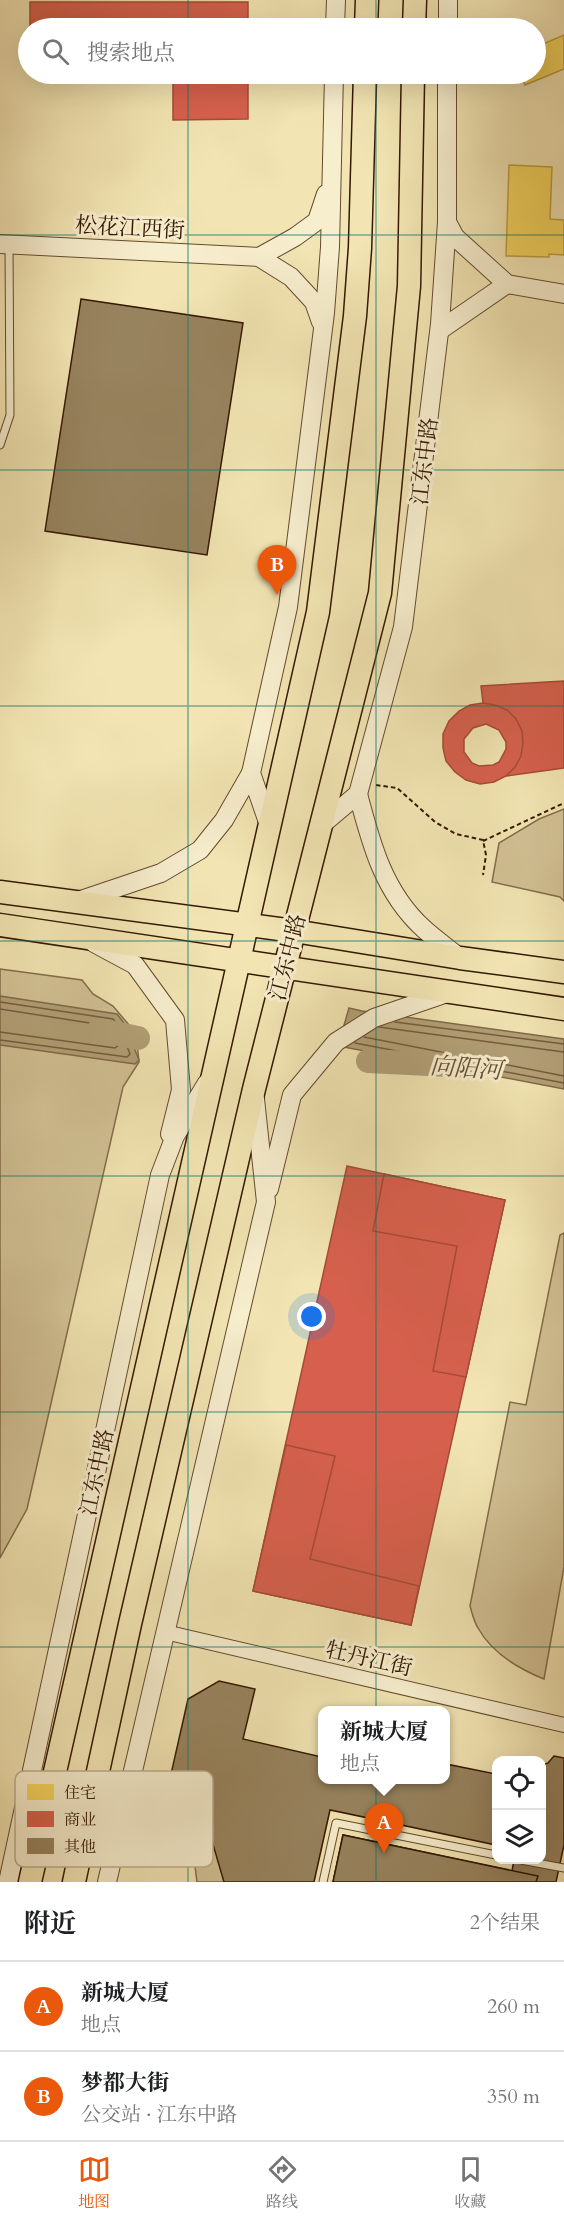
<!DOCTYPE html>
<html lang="zh">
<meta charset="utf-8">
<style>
:root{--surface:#fff;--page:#f2f2f2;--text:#202124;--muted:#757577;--line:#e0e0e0;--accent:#ea580c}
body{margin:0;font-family:Cardo,"Noto Serif SC",serif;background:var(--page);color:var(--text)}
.controls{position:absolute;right:18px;bottom:18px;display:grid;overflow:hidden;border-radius:12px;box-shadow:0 6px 24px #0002}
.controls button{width:54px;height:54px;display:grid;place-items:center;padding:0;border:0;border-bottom:2px solid var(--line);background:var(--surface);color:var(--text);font:30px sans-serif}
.you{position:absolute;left:312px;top:1317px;width:21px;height:21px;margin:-15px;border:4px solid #fff;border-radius:50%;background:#1a73e8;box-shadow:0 0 0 9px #1a73e833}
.badge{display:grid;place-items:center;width:39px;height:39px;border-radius:50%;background:var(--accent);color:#fff;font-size:20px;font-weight:700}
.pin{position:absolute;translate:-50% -50px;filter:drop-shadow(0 2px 3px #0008)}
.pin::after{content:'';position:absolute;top:32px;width:21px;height:18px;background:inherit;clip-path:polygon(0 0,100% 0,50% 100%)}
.popup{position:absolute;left:318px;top:1706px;width:132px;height:78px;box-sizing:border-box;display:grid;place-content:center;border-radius:12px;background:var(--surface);filter:drop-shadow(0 2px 4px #0005);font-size:20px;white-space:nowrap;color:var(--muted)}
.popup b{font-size:22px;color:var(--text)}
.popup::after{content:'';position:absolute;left:50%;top:100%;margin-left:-12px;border:12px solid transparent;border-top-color:var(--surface)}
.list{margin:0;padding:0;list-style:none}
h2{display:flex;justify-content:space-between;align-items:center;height:78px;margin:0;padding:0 24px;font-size:26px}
h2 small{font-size:20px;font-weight:400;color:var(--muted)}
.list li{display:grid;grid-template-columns:39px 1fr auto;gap:18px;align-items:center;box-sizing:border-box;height:90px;padding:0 24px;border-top:2px solid var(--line)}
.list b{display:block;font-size:22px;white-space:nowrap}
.list p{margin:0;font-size:20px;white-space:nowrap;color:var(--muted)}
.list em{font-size:20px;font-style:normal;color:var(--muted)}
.icon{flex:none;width:33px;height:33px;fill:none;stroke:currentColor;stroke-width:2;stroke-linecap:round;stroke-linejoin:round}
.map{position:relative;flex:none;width:564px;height:1882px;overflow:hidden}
.search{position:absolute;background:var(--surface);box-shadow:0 6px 24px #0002;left:18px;right:18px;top:18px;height:66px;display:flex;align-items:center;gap:15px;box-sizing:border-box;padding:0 21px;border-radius:33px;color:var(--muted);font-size:22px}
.sheet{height:258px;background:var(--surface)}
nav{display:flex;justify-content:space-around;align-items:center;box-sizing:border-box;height:84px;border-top:2px solid var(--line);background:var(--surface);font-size:16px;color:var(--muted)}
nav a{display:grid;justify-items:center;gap:3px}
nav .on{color:var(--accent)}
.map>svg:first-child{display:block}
.green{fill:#d2c295;stroke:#846d4b;stroke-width:1.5}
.water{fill:#b29f76;stroke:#806947;stroke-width:1.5}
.homes{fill:#f6d55c;stroke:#bc9c41;stroke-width:1.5}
.shops{fill:#d6604d;stroke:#a64a36;stroke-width:1.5;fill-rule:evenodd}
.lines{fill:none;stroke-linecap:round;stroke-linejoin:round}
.shore{stroke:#745c3c;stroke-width:1.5}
.river{stroke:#b29f76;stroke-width:24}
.building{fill:#97835e;stroke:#351801;stroke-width:1.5}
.service-casing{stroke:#644b2e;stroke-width:9}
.minor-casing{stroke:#644b2e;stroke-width:16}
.tertiary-casing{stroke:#644b2e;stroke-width:20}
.primary-casing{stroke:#351801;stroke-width:25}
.path{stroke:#351801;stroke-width:2;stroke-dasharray:4.5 3;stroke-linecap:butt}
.service{stroke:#f7eece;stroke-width:7}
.minor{stroke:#f7eece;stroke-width:14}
.tertiary{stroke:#f7eece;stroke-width:18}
.primary{stroke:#f2e5b3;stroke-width:22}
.grid{fill:none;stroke:#0f766e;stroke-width:1.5;stroke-opacity:0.55}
.labels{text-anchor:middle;stroke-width:6;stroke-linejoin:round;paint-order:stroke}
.street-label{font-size:22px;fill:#351801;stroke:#f7eece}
.water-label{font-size:24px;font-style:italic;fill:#674e30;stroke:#f7eece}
.key{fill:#f7eece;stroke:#bdae90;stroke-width:1.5}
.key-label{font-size:16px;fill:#351801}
</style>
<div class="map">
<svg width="564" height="1882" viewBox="0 0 564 1882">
<rect width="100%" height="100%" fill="#f2e5b3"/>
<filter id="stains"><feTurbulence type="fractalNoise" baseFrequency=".00333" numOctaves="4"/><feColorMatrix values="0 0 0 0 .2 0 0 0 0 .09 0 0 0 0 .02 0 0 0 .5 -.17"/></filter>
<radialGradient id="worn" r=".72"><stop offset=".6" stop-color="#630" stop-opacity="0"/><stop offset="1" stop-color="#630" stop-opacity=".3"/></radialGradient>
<!-- green -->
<g class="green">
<polygon points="564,809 564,901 560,897 492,882 499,843 539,819"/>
<polygon points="0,969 82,980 93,994 113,1006 129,1025 137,1042 139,1062 123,1087 27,1509 0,1558"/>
<path d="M564,1233v334l-20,112c-25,-10 -52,-26 -66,-51 -4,-6 -6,-15 -8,-22l40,-204 16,3 34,-170z"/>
<path d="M175,1787c24,20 45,64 49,95h-27l-7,-55z"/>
</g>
<!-- water -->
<g class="water">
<polygon points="0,996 117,1014 124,1023 139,1060 135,1064 0,1045"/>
<polygon points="349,1008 362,1011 564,1039 564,1089 338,1046"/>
</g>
<!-- homes -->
<g class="homes">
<polygon points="564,35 564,69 525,85 520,74 536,74 536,47"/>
<polygon points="509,165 552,167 550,219 564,220 564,255 549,254 549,257 506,256"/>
</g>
<!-- shops -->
<g class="shops">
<rect x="30" y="2" width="218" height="26"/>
<polygon points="173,74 248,74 248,119 173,120"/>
<polygon points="564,681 564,768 506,776 515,735 483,703 481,686"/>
<path d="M483,703l12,2 12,5 9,9 6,12 1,12 -2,13 -6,11 -9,9 -12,6 -14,2 -14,-4 -11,-8 -9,-11 -3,-13v-14l6,-13 10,-10 11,-6zM486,724l13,6 7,12v7l-7,13 -6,3 -14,1 -7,-3 -8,-11v-13l9,-11z"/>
<polygon points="347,1166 505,1200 411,1625 253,1591"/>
<polygon points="384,1174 505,1200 466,1377 433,1371 457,1246 373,1231"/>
<polygon points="286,1445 335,1456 310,1559 419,1586 411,1625 253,1591"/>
</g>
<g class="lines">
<!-- shore -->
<g class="shore">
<polyline points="0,1002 113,1019 119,1026 130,1054 127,1057 0,1040"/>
<polyline points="0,1009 109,1026 119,1045 115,1048 0,1032"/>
<polyline points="395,1022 564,1044"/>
<polyline points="379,1027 564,1052"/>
<polyline points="364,1037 564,1076"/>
<polyline points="355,1043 564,1083"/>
</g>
<!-- river -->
<g class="river">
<polyline points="99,1030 138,1038"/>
<polyline points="368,1061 469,1066"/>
</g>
</g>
<!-- building -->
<g class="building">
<polygon points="81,299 243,323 207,555 45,531"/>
<polygon points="219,1681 255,1689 243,1739 322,1757 322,1780 446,1780 446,1764 496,1774 496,1845 330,1810 314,1882 224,1882 212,1841 202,1822 193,1806 183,1793 169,1783 188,1699"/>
<polygon points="554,1756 564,1758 564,1845 556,1882 333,1882 343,1835 512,1871 514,1860 542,1860 542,1765 548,1763"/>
<polygon points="343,1835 538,1876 536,1882 333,1882"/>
</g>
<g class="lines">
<defs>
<g id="service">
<polyline points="0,445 10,415 9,245"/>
<polyline points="521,1860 564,1868"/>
<polyline points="323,1882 336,1823 496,1855"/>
</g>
<polyline id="minor" points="165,1632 564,1725"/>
<g id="tertiary">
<polyline points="335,28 336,0"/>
<polyline points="448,28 448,0"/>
<polyline points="447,222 455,237 507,284"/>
<polyline points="0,244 259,257 291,277 314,302 321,322"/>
<polyline points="259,257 295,237 317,221 326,194"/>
<polyline points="507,284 564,294"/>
<polyline points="440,330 507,284"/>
<path d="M358,794c13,50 26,99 66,135 11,10 24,19 36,29"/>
<polyline points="269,825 251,773 288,607 325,313 330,247 334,74"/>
<polyline points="320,826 358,794 403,627 440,324 447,222 447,74"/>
<polyline points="78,901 161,873 200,850 224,820 251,773"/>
<polyline points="94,943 135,965 175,1020 181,1090 170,1134"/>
<polyline points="269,1189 292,1095 336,1042 374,1018 450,992"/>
<polyline points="8,1882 160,1175 175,1136 207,1083"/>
<polyline points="107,1882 266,1202 255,1099"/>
</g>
<g id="primary">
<polyline points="366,28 367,0"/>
<polyline points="414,28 415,0"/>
<polyline points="0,892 294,931 460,958 564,972"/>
<polyline points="0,925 564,1009"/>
<polyline points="30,1882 318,612 355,316 360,248 365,74"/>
<polyline points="74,1882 130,1624 254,1089 380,593 409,286 413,74"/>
</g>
</defs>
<!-- service casing -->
<use href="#service" class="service-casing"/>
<!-- minor casing -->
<use href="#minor" class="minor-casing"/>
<!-- tertiary casing -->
<use href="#tertiary" class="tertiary-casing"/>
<!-- primary casing -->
<use href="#primary" class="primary-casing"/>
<!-- path -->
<g class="path">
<polyline points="376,785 397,788 435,822 456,834 483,840 486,855 483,875"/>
<polyline points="483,841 564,803"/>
</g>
<!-- service -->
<use href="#service" class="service"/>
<!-- minor -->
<use href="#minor" class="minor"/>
<!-- tertiary -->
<use href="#tertiary" class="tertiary"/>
<!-- primary -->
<use href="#primary" class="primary"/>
</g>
<!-- grid -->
<path class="grid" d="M188,0v28M376,0v28M188,74v1808M376,74v1808M0,235h564M0,470h564M0,706h564M0,941h564M0,1176h564M0,1412h564M0,1647h564"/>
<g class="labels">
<!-- street labels -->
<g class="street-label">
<text transform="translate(130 227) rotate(3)" y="8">松花江西街</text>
<text transform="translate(424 461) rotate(-83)" y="8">江东中路</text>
<text transform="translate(287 957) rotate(-76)" y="8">江东中路</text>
<text transform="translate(96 1472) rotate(-78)" y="8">江东中路</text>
<text transform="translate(369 1658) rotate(13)" y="8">牡丹江街</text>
</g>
<!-- water labels -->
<g class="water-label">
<text transform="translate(466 1068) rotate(4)" y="8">向阳河</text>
</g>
</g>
<!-- legend -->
<rect x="15" y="1771" width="198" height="96" rx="9" class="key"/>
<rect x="27" y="1784" width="27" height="16" fill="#f6d55c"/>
<rect x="27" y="1811" width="27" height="16" fill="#d6604d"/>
<rect x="27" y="1838" width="27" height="16" fill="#97835e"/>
<g class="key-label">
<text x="64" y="1798">住宅</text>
<text x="64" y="1825">商业</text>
<text x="64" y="1852">其他</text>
</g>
<rect width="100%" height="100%" filter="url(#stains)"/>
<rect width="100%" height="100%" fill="url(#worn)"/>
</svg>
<div class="controls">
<button><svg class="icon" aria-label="locate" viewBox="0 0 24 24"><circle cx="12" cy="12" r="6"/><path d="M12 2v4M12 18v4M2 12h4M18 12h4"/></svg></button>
<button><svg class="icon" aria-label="layers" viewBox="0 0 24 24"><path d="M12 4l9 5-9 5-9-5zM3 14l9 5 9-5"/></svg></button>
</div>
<div class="you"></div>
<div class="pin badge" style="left:384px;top:1853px">A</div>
<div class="popup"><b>新城大厦</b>地点</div>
<div class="pin badge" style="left:277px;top:595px">B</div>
<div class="search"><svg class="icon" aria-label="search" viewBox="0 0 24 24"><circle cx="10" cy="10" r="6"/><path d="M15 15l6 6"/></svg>搜索地点</div>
</div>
<section class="sheet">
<h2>附近<small>2个结果</small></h2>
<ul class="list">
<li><span class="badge">A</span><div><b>新城大厦</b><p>地点</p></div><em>260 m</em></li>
<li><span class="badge">B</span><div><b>梦都大街</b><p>公交站 · 江东中路</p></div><em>350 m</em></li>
</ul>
</section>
<nav>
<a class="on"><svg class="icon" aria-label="map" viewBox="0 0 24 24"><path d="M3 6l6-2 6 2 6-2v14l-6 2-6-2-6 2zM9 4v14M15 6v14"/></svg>地图</a>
<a><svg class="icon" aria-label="directions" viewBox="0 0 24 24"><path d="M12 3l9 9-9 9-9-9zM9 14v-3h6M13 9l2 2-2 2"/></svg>路线</a>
<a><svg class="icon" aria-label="saved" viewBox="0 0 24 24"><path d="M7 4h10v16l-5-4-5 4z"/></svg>收藏</a>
</nav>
